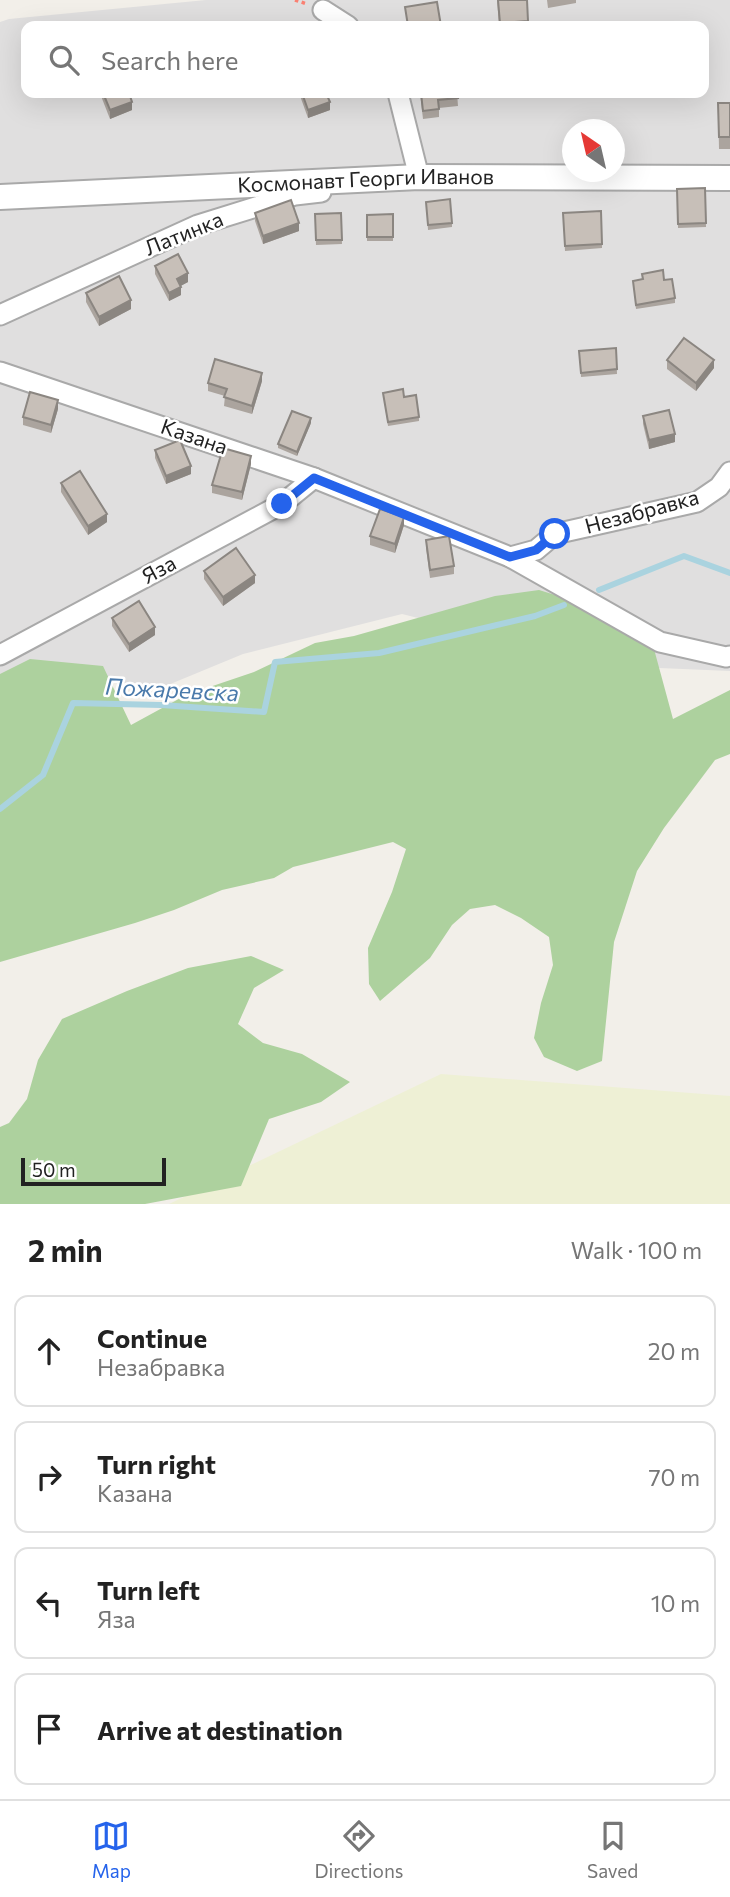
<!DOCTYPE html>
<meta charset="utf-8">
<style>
:root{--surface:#fff;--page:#f2f2f2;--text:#222;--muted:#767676;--line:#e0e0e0;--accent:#2563eb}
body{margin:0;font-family:Commissioner,sans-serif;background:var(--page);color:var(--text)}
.compass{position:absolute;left:562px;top:119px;width:63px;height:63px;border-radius:50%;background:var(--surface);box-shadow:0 7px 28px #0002;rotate:326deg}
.scale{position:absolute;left:21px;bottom:18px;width:145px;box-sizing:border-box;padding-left:7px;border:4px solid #222;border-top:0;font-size:19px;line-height:24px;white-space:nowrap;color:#222;-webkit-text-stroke:5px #fff;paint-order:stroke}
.stop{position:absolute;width:21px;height:21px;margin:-16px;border:5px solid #2563eb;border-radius:50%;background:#fff}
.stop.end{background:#2563eb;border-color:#fff;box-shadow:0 2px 7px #0008}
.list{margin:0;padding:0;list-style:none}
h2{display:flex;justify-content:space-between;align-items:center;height:91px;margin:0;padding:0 28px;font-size:30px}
h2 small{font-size:23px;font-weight:400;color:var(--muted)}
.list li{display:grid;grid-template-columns:46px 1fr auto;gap:21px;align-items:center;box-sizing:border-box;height:112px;margin:0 14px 14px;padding:0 14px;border:2px solid var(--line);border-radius:14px}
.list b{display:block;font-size:26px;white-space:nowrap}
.list p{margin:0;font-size:23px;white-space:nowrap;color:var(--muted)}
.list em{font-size:23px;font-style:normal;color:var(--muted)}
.icon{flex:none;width:38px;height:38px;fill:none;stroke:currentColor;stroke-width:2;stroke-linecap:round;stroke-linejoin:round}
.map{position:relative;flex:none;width:730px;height:1204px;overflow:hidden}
.search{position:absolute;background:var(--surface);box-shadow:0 7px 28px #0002;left:21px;right:21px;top:21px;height:77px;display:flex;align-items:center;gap:18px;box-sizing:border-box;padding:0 24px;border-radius:14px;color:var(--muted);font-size:26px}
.sheet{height:595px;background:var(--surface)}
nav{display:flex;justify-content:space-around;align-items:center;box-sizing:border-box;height:98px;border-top:2px solid var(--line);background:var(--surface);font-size:19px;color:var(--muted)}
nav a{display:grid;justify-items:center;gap:4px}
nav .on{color:var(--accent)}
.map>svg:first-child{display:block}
.residential{fill:#e0dfdf;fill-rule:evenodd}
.farmland{fill:#eef0d5}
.forest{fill:#add19e}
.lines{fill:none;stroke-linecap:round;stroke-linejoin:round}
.stream{stroke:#aad3df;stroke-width:6}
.minor-casing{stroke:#a9a9a9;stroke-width:23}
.tertiary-casing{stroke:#a9a9a9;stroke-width:28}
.path{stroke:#fa8072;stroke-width:3.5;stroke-dasharray:3.5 3.5;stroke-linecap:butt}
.minor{stroke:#fff;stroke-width:19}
.tertiary{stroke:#fff;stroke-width:24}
.wall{fill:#aba49e}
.shaded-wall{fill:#8b8681}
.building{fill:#c7bfb8;stroke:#8b8681;stroke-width:2}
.route{stroke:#2563eb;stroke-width:9}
.labels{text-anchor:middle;stroke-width:5;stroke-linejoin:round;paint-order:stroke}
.street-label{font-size:21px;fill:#222;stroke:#fff}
.water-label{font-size:23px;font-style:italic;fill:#4a7aab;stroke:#fff}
</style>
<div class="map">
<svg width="730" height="1204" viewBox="0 0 730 1204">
<rect width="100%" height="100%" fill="#f2efe9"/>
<!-- residential -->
<path class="residential" d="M206,0h524v671l-118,-5 -210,-52 -159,40 -75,31 -98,-4 -70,19v-678l9,-3zM26,26h678v67h-678zM572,130h42v42h-42z"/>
<!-- farmland -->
<polygon class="farmland" points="441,1074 730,1096 730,1204 169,1204"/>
<!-- forest -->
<g class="forest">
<polygon points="539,590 600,609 654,649 673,719 730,690 730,754 715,760 664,828 637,871 614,942 602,1061 577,1071 544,1057 534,1038 541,1003 553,965 549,937 521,918 495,905 470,909 452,925 430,958 380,1001 369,984 368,948 392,892 406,849 393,842 293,867 274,878 222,890 174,910 135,923 0,962 0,674 30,659 103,666 131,725 186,695 254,672 315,643 354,636 495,596"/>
<polygon points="251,956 284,970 254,988 238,1024 263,1043 302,1054 350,1082 321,1102 269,1119 241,1186 145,1204 0,1204 0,1127 9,1123 27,1099 38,1060 62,1019 127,991 188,968"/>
</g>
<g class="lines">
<!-- stream -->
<g class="stream">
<polyline points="599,590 684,556 730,573"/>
<polyline points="0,809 43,775 73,703 161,705 264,712 275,662 379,653 535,616 564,605"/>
</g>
<defs>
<g id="minor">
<polyline points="323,10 348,26"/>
<polyline points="398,93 419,177 406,179"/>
<polyline points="0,315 198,225 295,195 321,192"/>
<polyline points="0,372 314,478 510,557 660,642 726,657 730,656"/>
<polyline points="510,557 536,550 555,534 697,502 719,487 730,472"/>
<polyline points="0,655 282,504 314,478"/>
</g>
<g id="tertiary">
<path id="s1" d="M0,197l419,-20 311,1"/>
</g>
</defs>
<!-- minor casing -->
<use href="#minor" class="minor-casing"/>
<!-- tertiary casing -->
<use href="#tertiary" class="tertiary-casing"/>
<!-- path -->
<polyline class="path" points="295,0 307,4"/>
<!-- minor -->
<use href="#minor" class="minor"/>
<!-- tertiary -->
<use href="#tertiary" class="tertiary"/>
</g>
<!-- wall -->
<g class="wall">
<polygon points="497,0 527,0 528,26 499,26"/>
<polygon points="547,0 576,0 576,3 548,8"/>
<polygon points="101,93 129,93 132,110 110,119 101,96"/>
<polygon points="299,93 326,93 330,110 308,118"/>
<polygon points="420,93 457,93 458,106 439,108 439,117 423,119"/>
<polygon points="718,103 730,103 730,149 719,149"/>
<polygon points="705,188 706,227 678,228 677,189"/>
<polygon points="426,202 452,223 452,227 428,230"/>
<polygon points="601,211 602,248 565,251 563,213"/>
<polygon points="255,213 299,231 263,244 255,221"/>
<polygon points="341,213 342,244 316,245 315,214"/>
<polygon points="393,214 393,241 367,241 367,215"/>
<polygon points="155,266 188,282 180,286 181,295 169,301 155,274"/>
<polygon points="642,274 664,280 675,298 675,303 636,309 633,281 642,279"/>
<polygon points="86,293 131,309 99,326 86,302"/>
<polygon points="616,348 617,374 581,377 579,351"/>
<polygon points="667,360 714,368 696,391 667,369"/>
<polygon points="262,381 252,414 224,406 225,396 208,391 208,383"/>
<polygon points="383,393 404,397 419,417 419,421 388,426"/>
<polygon points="58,409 51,433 23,425 23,417"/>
<polygon points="643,416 675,442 649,449 643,424"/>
<polygon points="311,423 297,456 278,448 278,444"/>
<polygon points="155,450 191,474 166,484 155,458"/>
<polygon points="251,464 242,500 212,493 212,485"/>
<polygon points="61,483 107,522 88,535 61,492"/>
<polygon points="404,525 395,553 370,545 370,536"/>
<polygon points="426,540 454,566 454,574 430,578 426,548"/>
<polygon points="204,571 255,583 223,606 204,579"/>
<polygon points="112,618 155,635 129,652 112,626"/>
</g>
<!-- shaded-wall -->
<g class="shaded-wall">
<polygon points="132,102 132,110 110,119 110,110"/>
<polygon points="330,102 330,110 308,118 308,110"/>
<polygon points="299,223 299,231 263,244 263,236"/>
<polygon points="188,273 188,282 177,288 177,279"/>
<polygon points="181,287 181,295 169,301 169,293"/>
<polygon points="131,300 131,309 99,326 99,317"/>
<polygon points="714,360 714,368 696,391 696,383"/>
<polygon points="262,373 262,381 252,414 252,406"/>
<polygon points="58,400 58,409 51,433 51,425"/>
<polygon points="311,418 311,423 297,456 297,452"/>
<polygon points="675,434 675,442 649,449 649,440"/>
<polygon points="251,456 251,464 242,500 242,492"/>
<polygon points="191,466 191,474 166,484 166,476"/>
<polygon points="107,514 107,522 88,535 88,526"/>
<polygon points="404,517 404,525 395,553 395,544"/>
<polygon points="255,575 255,583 223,606 223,597"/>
<polygon points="155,627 155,635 129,652 129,644"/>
</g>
<!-- building -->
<g class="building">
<polygon points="498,0 527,0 528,21 500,23"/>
<polygon points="437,2 441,26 408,26 405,7"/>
<polygon points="103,93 129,93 132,102 110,110"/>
<polygon points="302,93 326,93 330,102 308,110"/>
<polygon points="421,93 457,93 458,98 438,100 439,109 423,111"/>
<polygon points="718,103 730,103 730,137 719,137"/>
<polygon points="705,188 706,223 678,224 677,189"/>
<polygon points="450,199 452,223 428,225 426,202"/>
<polygon points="291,200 299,223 263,236 255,213"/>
<polygon points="601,211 602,244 565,246 563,213"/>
<polygon points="341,213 342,240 316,240 315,214"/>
<polygon points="393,214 393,237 367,237 367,215"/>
<polygon points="178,254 188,273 177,279 181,287 169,293 155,266"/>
<polygon points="663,270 664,280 672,279 675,298 636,305 633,281 643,279 642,274"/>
<polygon points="119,276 131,300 99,317 86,293"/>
<polygon points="684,338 714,360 696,383 667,360"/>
<polygon points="616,348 617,369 581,373 579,351"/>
<polygon points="215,359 262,373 252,406 224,397 227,389 208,383"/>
<polygon points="403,389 404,397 416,395 419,417 388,422 383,393"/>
<polygon points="30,392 58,400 51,425 23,417"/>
<polygon points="669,410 675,434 649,440 643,416"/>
<polygon points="292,411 311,418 297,452 278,444"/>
<polygon points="180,440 191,466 166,476 155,450"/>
<polygon points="223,448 251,456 242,492 212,485"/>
<polygon points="80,471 107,514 88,526 61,483"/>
<polygon points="380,509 404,517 395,544 370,536"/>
<polygon points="449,536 454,566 430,570 426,540"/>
<polygon points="236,548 255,575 223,597 204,571"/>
<polygon points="139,601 155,627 129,644 112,618"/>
</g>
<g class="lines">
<!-- route -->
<polyline class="route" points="282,504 314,478 510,557 536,550 555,534"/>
</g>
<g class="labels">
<!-- street labels -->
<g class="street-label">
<text dy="7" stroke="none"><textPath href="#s1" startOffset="366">Космонавт Георги Иванов</textPath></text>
<text transform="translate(184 234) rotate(-22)" y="7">Латинка</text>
<text transform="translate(194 437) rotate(19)" y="7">Казана</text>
<text transform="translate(642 512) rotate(-15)" y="7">Незабравка</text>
<text transform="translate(159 570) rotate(-28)" y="7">Яза</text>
</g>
<!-- water labels -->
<g class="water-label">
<text transform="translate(172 690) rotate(3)" y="8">Пожаревска</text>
</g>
</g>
</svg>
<svg class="compass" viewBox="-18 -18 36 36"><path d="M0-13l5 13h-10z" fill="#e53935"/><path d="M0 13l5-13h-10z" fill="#767676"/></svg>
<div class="scale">50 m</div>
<div class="stop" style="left:555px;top:534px"></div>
<div class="stop end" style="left:282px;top:504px"></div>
<div class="search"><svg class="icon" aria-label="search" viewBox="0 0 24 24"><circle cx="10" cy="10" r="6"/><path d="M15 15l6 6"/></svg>Search here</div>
</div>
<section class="sheet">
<h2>2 min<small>Walk · 100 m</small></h2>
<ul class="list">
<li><svg class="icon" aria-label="ahead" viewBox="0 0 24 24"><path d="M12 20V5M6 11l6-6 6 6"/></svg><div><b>Continue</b><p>Незабравка</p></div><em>20 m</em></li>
<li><svg class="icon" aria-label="right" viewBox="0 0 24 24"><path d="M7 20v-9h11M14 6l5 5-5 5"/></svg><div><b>Turn right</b><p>Казана</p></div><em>70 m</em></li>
<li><svg class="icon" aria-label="left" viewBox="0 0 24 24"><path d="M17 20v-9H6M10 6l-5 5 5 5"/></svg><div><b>Turn left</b><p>Яза</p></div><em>10 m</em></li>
<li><svg class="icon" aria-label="arrive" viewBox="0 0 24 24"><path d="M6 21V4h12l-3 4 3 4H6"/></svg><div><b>Arrive at destination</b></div></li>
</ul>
</section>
<nav>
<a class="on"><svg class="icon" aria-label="map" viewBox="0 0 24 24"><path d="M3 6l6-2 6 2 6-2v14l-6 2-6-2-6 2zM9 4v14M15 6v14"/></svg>Map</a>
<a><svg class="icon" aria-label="directions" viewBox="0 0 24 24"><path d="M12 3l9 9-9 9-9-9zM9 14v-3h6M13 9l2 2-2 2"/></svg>Directions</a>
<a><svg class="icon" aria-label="saved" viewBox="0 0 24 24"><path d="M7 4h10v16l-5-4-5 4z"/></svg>Saved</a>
</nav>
